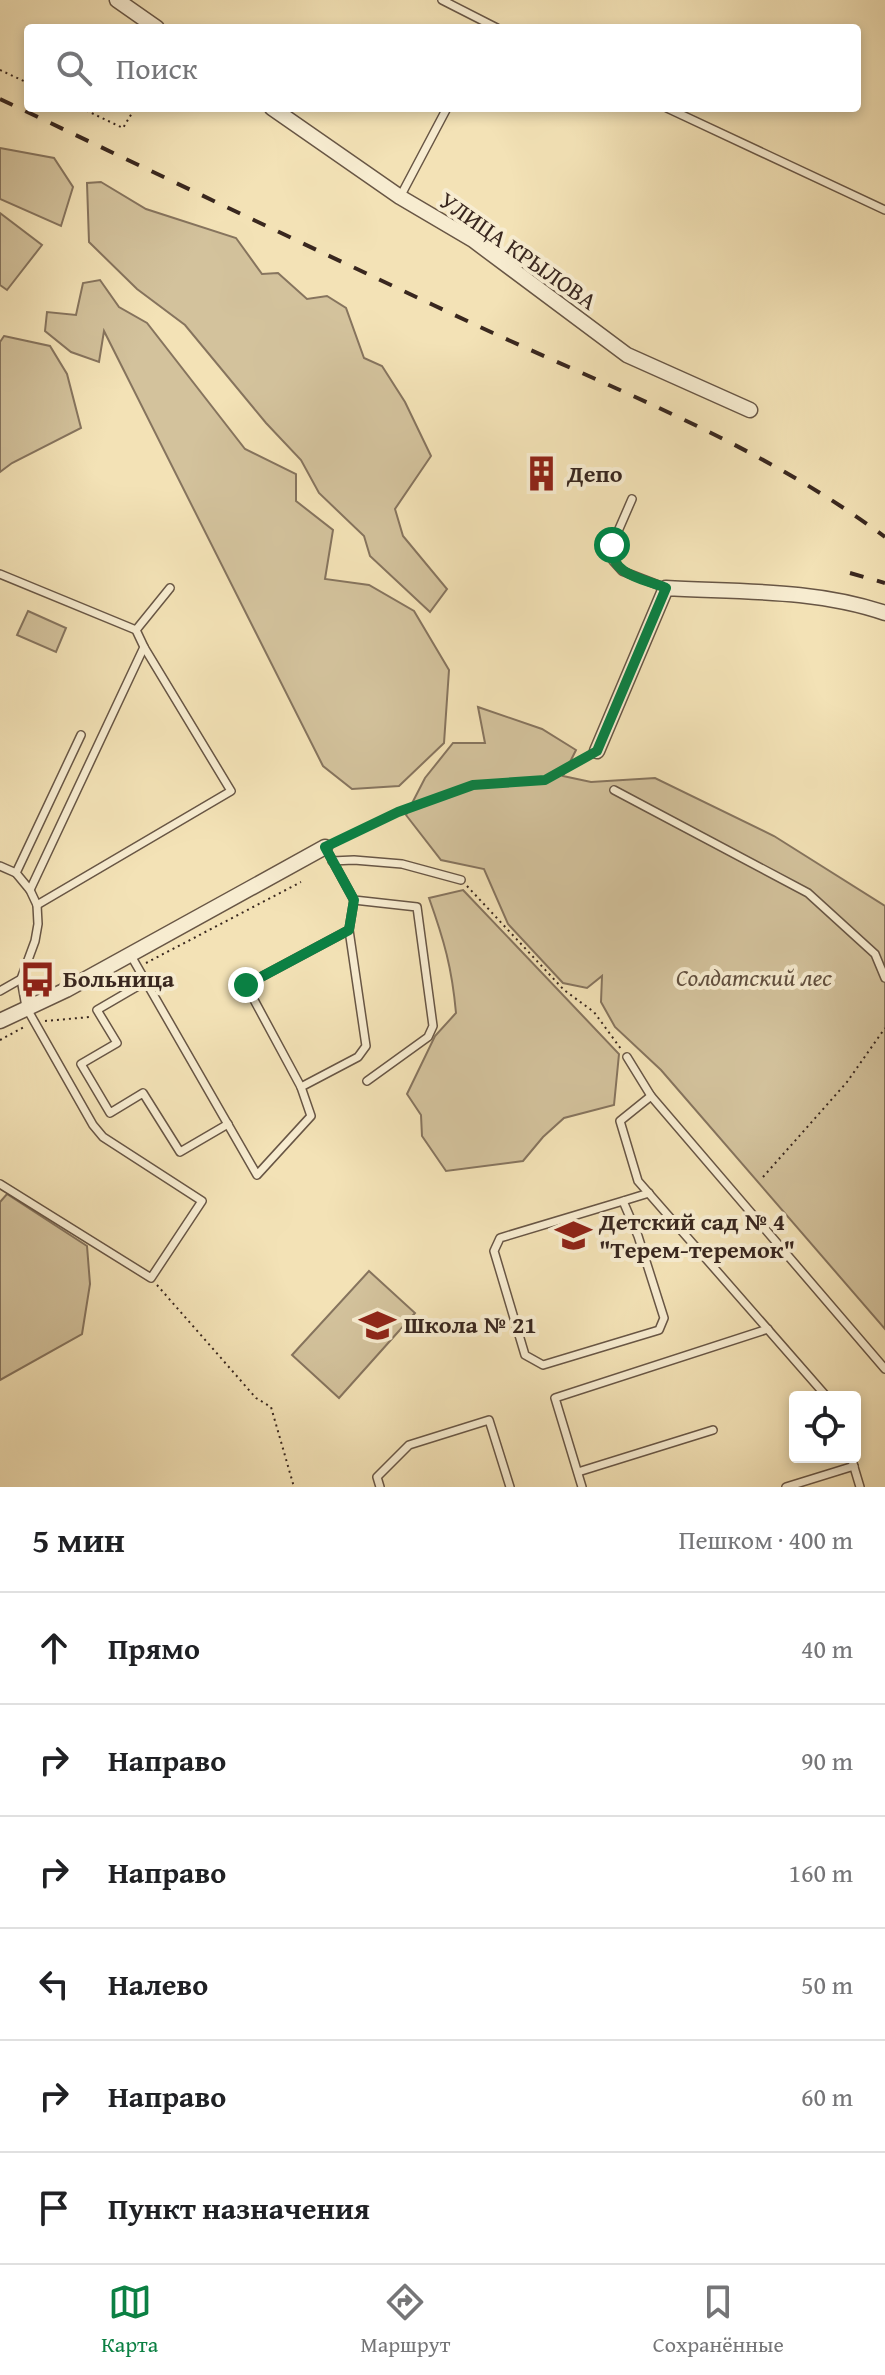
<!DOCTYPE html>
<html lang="ru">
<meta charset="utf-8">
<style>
:root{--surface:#fff;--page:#f6f6f6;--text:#202124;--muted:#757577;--line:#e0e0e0;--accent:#0b8043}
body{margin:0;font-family:"Gentium Book Plus",serif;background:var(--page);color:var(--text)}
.controls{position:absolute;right:24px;bottom:24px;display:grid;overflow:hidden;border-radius:8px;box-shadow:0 4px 12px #0003}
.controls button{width:72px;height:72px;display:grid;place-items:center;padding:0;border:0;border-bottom:2px solid var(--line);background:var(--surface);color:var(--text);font:40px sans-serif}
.stop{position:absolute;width:24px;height:24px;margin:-18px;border:6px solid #0b8043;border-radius:50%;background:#fff}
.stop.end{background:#0b8043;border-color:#fff;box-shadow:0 2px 8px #0008}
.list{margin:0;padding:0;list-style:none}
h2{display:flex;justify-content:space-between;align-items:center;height:104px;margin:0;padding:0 32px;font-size:34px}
h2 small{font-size:26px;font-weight:400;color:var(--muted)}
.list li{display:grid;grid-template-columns:52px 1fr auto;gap:24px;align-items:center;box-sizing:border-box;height:112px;padding:0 32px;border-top:2px solid var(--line)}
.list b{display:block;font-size:30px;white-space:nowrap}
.list em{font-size:26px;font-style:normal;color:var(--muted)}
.icon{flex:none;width:44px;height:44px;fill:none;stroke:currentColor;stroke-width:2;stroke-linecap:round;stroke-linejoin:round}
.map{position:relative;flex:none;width:885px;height:1487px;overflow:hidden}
.search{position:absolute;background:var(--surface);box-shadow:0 4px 12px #0003;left:24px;right:24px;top:24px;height:88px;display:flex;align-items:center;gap:20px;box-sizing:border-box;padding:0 28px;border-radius:8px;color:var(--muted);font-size:30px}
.sheet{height:776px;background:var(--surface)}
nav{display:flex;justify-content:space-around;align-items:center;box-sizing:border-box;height:112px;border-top:2px solid var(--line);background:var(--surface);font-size:22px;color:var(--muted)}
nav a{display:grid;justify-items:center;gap:4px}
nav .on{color:var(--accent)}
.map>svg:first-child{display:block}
.green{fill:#d3c29c;stroke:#86745e;stroke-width:2}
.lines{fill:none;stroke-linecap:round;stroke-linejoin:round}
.service-casing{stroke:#685645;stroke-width:10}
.minor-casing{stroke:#685645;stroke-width:17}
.path{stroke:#39271f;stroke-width:2;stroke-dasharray:2 4;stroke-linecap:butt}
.service{stroke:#f7ecd0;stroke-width:7}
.minor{stroke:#f7ecd0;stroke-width:14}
.rail{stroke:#39271f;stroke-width:4;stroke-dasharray:14 14;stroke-linecap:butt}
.route{stroke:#0b8043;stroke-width:10}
.labels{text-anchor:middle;stroke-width:8;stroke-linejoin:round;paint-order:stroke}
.street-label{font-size:24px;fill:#39271f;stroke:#f7ecd0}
.poi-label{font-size:24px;font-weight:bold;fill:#39271f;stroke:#f7ecd0;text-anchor:start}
.park-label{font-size:24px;font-style:italic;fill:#604e3e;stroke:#f7ecd0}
</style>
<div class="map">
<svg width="885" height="1487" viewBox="0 0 885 1487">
<rect width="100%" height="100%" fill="#f3e2b6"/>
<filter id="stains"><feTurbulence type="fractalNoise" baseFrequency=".0025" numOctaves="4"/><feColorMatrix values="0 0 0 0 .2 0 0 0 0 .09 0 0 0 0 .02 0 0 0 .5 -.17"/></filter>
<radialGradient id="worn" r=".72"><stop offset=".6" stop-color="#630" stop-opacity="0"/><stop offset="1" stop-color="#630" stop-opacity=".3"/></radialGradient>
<!-- green -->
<g class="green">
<polygon points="0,148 54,158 73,187 61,226 0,199"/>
<polygon points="101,182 146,209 236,238 262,274 278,273 307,299 327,296 346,308 364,358 382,366 405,402 431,456 395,509 403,536 447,589 430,612 370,556 364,536 319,493 301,460 266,423 185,325 137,289 89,242 87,183"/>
<polygon points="0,213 42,245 7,290 0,285"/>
<polygon points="100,280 119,307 147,323 245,449 296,474 296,501 333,530 325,579 369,585 414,611 449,670 444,743 399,786 352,789 323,766 104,331 99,362 71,352 45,331 47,312 76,315 83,283"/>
<polygon points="4,336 50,346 67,374 81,428 12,463 0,472 0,342"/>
<polygon points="28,611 66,628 56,652 17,635"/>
<polygon points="478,707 542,729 576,750 563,776 591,782 655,778 774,836 885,906 885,1329 661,1070 615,1027 601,1002 602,976 587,988 563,983 508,924 484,869 441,860 406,815 425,778 453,743 485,743"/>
<path d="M463,890l156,164 -5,51 -50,13 -21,19 -20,24 -77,10 -24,-35 -1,-21 -14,-21 28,-58 21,-23c-4,-45 -12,-73 -27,-115z"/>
<polygon points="7,1194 87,1246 90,1284 82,1334 0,1380 0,1202"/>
<polygon points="369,1271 415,1313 339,1398 292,1355"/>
</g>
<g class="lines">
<defs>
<g id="service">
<polyline points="442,0 497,28"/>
<polyline points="667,108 885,210"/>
<polyline points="400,197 447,108"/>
<polyline points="632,499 612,545 613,561 622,571 666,588"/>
<polyline points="0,574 136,630 144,647 30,890"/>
<polyline points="136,630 170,588"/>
<polyline points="614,790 808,893 875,954 885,978"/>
<polyline points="325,847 354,900 417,907 433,1026 428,1037 367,1081"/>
<polyline points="332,861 354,860 402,864 461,880"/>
<polyline points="0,866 16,873"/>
<polyline points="37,905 231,791 144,647"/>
<polyline points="130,954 257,1175 311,1116 301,1087 246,985 349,930"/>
<polyline points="145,982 97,1010 117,1043 81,1064 110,1113 143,1093 180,1152 228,1124"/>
<polyline points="0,991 21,979"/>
<polyline points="627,1057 651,1096"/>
<polyline points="301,1087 358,1057 366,1046 349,930 354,900"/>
<polyline points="0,1184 151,1278 202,1201 103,1137 93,1125 26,1007 21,979 35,941 38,924 37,905 30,890 16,873 81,735"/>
<polyline points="623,1201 638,1236 664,1318 659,1330 543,1365 525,1355 494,1251 500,1238 623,1201 649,1193"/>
<polyline points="827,1397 638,1181 620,1121 651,1096 885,1369"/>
<polyline points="851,1457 860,1487"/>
<polyline points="578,1472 713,1430"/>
<polyline points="380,1487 377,1477 409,1445 489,1420 510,1487"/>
<polyline points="582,1487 555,1398 768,1329"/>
<polyline points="786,1487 854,1466"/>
</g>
<g id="minor">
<polyline points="117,0 157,28"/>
<polyline points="272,108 400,197 473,240 627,355 750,410"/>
<path d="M597,751l69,-163c72,4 150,1 219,25"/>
<polyline points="0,1021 66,990 325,847"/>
</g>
</defs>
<!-- service casing -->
<use href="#service" class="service-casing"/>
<!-- minor casing -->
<use href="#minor" class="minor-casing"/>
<!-- path -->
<g class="path">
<polyline points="0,70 28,83"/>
<polyline points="81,108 123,128 135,108"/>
<polyline points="337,841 398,812 473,785 545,780 586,759"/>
<polyline points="467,886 564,990 594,1012 621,1049"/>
<polyline points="146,963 301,882"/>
<polyline points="45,1021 90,1017"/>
<polyline points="0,1040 24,1027"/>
<polyline points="763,1177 847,1082 885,1028"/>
<polyline points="157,1285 256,1398 271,1407 294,1487"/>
</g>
<!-- service -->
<use href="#service" class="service"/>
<!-- minor -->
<use href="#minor" class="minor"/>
<!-- rail -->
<g class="rail">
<path d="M0,99c164,78 328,157 493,234 133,61 274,116 392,204"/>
<polyline points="850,573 885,583"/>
</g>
</g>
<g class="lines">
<!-- route -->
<path class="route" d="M246,985l103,-55 5,-30 -29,-53 73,-35 75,-27 72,-5 52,-29 69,-163c-22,-9 -57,-13 -54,-43"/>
</g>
<!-- icons -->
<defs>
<symbol id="building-bare" viewBox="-9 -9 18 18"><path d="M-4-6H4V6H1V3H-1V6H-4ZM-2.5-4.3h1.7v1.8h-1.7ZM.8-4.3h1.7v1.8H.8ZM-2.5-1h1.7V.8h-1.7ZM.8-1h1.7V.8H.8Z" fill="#8f2418" stroke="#f7ecd0" stroke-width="2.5" paint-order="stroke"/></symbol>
<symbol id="bus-bare" viewBox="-9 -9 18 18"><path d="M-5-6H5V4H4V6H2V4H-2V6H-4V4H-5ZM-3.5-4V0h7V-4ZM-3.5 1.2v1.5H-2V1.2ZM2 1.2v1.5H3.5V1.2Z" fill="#8f2418" stroke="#f7ecd0" stroke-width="2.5" paint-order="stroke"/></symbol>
<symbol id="school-bare" viewBox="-9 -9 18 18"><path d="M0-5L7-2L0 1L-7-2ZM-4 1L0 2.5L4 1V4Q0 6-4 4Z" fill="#8f2418" stroke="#f7ecd0" stroke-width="2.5" paint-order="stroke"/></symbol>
</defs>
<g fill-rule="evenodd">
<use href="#building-bare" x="516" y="448" width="51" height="51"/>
<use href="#bus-bare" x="12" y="954" width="51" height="51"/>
<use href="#school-bare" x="548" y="1210" width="51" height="51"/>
<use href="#school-bare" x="352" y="1300" width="51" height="51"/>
</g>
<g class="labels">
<!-- street labels -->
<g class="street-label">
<text transform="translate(518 251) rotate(35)" y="8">УЛИЦА КРЫЛОВА</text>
</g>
<!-- poi labels -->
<g class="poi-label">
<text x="567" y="482">Депо</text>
<text x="63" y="987">Больница</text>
<text x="599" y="1230">Детский сад № 4<tspan x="599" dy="28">"Терем-теремок"</tspan></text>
<text x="404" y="1333">Школа № 21</text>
</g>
<!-- park labels -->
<g class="park-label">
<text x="754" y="986">Солдатский лес</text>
</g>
</g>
<rect width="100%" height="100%" filter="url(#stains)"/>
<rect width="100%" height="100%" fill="url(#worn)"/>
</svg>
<div class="controls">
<button><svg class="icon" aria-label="locate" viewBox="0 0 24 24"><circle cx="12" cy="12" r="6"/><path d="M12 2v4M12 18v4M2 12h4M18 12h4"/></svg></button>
</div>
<div class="stop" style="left:612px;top:545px"></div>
<div class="stop end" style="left:246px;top:985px"></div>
<div class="search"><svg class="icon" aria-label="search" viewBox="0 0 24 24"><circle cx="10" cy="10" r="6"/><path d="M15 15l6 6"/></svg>Поиск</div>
</div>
<section class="sheet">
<h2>5 мин<small>Пешком · 400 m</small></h2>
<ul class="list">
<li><svg class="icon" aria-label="ahead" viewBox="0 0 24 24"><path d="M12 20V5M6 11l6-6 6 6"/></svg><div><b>Прямо</b></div><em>40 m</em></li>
<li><svg class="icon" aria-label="right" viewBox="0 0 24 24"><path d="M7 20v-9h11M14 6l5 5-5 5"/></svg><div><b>Направо</b></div><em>90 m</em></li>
<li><svg class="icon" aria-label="right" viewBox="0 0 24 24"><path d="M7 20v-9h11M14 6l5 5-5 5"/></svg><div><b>Направо</b></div><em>160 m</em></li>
<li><svg class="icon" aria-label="left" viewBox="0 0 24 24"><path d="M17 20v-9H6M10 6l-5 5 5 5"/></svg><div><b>Налево</b></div><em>50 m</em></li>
<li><svg class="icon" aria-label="right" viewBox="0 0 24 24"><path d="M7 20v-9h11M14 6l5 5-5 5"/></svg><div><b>Направо</b></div><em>60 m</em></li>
<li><svg class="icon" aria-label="arrive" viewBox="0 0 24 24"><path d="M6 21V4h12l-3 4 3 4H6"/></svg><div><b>Пункт назначения</b></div></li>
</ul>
</section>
<nav>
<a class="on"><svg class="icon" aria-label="map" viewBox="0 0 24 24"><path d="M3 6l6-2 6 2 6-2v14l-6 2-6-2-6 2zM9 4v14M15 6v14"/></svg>Карта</a>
<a><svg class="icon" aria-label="directions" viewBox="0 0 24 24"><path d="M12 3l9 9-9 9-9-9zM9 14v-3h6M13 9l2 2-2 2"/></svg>Маршрут</a>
<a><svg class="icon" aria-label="saved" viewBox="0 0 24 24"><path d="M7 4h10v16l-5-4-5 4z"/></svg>Сохранённые</a>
</nav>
